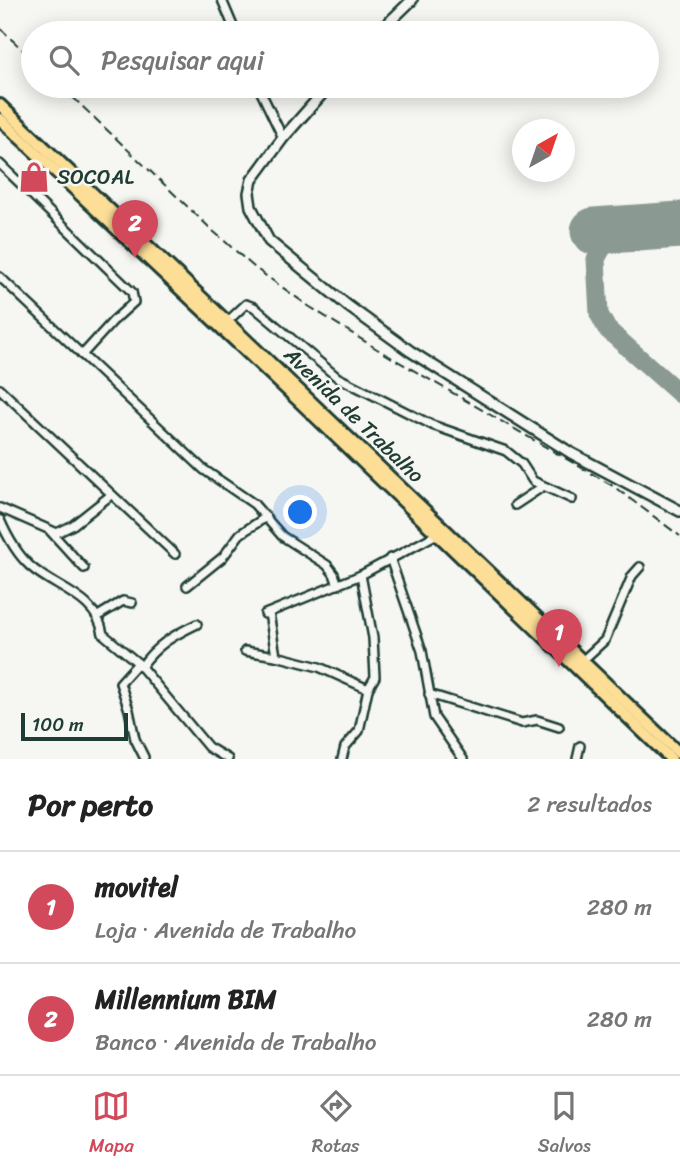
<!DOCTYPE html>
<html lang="pt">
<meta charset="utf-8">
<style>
:root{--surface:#fff;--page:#f2f2f2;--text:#222;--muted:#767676;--line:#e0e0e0;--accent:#d1495b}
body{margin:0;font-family:Sriracha,sans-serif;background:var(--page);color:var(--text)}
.compass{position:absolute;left:512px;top:119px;width:63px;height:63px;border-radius:50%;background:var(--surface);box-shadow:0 4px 18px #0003;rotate:40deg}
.scale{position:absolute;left:21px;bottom:18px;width:107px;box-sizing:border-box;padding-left:7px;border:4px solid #1f3d34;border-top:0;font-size:19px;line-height:24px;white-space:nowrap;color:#1f3d34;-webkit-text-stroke:5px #f6f6f2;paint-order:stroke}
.you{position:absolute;left:301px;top:513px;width:24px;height:24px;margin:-18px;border:5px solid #fff;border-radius:50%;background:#1a73e8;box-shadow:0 0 0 10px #1a73e833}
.badge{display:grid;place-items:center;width:46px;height:46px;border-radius:50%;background:var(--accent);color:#fff;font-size:23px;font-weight:700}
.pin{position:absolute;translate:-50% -58px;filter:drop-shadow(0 2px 4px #0008)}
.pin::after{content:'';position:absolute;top:37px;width:24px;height:21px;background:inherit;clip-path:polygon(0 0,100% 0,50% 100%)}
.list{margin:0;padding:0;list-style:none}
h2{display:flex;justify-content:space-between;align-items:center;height:91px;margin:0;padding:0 28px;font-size:30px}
h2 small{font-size:23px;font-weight:400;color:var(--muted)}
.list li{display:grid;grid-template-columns:46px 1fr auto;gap:21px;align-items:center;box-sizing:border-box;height:112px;padding:0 28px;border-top:2px solid var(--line)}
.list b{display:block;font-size:26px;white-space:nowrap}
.list p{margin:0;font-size:23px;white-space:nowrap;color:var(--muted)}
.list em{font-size:23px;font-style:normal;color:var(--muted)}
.icon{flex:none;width:38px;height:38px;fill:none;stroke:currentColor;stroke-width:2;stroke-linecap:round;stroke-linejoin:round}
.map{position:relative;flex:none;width:680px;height:759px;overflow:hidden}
.search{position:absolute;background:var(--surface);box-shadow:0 4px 18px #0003;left:21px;right:21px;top:21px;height:77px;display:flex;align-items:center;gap:18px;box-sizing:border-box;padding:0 24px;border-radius:38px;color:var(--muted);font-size:26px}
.sheet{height:315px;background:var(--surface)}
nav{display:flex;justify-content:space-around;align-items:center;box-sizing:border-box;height:98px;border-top:2px solid var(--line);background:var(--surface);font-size:19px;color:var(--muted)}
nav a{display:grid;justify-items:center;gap:4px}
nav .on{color:var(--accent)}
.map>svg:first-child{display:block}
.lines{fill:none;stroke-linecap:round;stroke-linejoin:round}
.taxiway{stroke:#8a9a93;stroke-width:19}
.runway{stroke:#8a9a93;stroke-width:47}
.minor-casing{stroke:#1f3d34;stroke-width:12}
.tertiary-casing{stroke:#1f3d34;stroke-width:14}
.trunk-casing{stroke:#1f3d34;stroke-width:16}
.minor{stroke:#f6f6f2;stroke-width:7}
.tertiary{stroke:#f6f6f2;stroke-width:9}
.trunk{stroke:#fcde96;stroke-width:10}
.rail{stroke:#1f3d34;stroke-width:2;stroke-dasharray:10 5;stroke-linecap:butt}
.labels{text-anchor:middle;stroke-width:5;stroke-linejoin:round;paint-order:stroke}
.poi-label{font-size:21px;fill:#1f3d34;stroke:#f6f6f2;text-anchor:start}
.street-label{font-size:21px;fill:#1f3d34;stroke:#f6f6f2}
</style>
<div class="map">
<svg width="680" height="759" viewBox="0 0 680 759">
<rect width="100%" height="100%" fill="#f6f6f2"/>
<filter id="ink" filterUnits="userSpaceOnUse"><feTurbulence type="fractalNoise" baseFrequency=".0143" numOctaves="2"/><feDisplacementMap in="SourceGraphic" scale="14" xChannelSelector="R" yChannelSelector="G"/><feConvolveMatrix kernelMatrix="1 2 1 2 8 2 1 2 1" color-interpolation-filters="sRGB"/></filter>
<g filter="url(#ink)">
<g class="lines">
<!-- taxiway -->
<polyline class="taxiway" points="619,229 606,241 596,259 599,314 607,329 680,394"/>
<!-- runway -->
<polyline class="runway" points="594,231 680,225"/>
<defs>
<g id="minor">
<polyline points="222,0 236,33"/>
<polyline points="258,86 283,138"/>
<polyline points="0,164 132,292 134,302 113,321 82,355"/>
<polyline points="0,277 203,469 254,504 282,536 327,565 334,574 338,585"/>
<polyline points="228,321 246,304 254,307 337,377 432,425 506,451 522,464 533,481 572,499"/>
<polyline points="0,389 175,554"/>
<polyline points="515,505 542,487"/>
<polyline points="0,508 57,533 73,525 111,495"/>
<path d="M0,520c7,16 17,34 30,46 25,23 67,30 73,68l35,29 70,84 20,12"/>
<polyline points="51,532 84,568"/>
<polyline points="390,558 422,651 434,717 463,759"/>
<polyline points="187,586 223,557 240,534 266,517"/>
<polyline points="269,613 276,656 319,667 368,689"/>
<polyline points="265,614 361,575 439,533"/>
<polyline points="98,616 123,601 132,603"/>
<polyline points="245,651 276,656"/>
<polyline points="582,661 605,640 632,576 640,567"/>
<polyline points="138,663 120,683 129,710 135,739 144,757"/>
<path d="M141,667c15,-22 33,-32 56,-43"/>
<polyline points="429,694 522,723 537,720 559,727"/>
<polyline points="342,759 345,747 359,731 368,689 375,677 373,638 361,575"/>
<polyline points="577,759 580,746"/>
</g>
<g id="tertiary">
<polyline points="378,33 412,0"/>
<polyline points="329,86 283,138 252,180 249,193 251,207 269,241 348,306 410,351 571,453 680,511"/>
</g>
<g id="trunk">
<polyline points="0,105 680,754"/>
<polyline points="0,119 302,404 671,759"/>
</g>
</defs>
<!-- minor casing -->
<use href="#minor" class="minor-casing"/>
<!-- tertiary casing -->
<use href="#tertiary" class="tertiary-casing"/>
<!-- trunk casing -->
<use href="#trunk" class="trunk-casing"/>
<!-- minor -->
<use href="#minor" class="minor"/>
<!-- tertiary -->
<use href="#tertiary" class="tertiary"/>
<!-- trunk -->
<use href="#trunk" class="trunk"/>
<!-- rail -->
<g class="rail">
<polyline points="0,28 33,60"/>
<polyline points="61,86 212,230 255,268 310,307 377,349 613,486 680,536"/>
</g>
</g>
</g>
<!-- icons -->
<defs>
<symbol id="shop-bare" viewBox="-9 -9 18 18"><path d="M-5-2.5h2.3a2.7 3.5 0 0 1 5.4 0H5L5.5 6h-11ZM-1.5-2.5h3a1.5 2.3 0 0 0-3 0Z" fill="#d1495b" stroke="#f6f6f2" stroke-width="2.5" paint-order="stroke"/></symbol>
</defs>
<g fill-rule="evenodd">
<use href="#shop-bare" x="12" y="155" width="44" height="44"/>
</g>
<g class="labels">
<!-- poi labels -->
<g class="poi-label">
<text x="57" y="184">SOCOAL</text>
</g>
<!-- street labels -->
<g class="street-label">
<text transform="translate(354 415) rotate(44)" y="7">Avenida de Trabalho</text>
</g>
</g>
</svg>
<svg class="compass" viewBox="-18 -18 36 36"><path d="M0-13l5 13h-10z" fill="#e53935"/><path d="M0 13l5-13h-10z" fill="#767676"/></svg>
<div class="scale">100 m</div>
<div class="you"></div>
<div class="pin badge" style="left:559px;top:667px">1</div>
<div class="pin badge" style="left:135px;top:258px">2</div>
<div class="search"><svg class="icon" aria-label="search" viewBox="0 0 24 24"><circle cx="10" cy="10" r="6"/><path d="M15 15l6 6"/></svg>Pesquisar aqui</div>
</div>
<section class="sheet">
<h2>Por perto<small>2 resultados</small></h2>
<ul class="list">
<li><span class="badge">1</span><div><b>movitel</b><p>Loja · Avenida de Trabalho</p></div><em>280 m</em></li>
<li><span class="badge">2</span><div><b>Millennium BIM</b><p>Banco · Avenida de Trabalho</p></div><em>280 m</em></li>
</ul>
</section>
<nav>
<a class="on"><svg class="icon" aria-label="map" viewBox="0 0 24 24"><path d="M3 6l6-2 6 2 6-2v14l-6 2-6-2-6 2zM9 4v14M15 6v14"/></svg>Mapa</a>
<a><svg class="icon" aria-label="directions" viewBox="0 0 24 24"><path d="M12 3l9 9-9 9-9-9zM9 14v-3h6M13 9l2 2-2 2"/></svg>Rotas</a>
<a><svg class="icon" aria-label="saved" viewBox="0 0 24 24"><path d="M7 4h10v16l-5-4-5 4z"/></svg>Salvos</a>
</nav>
